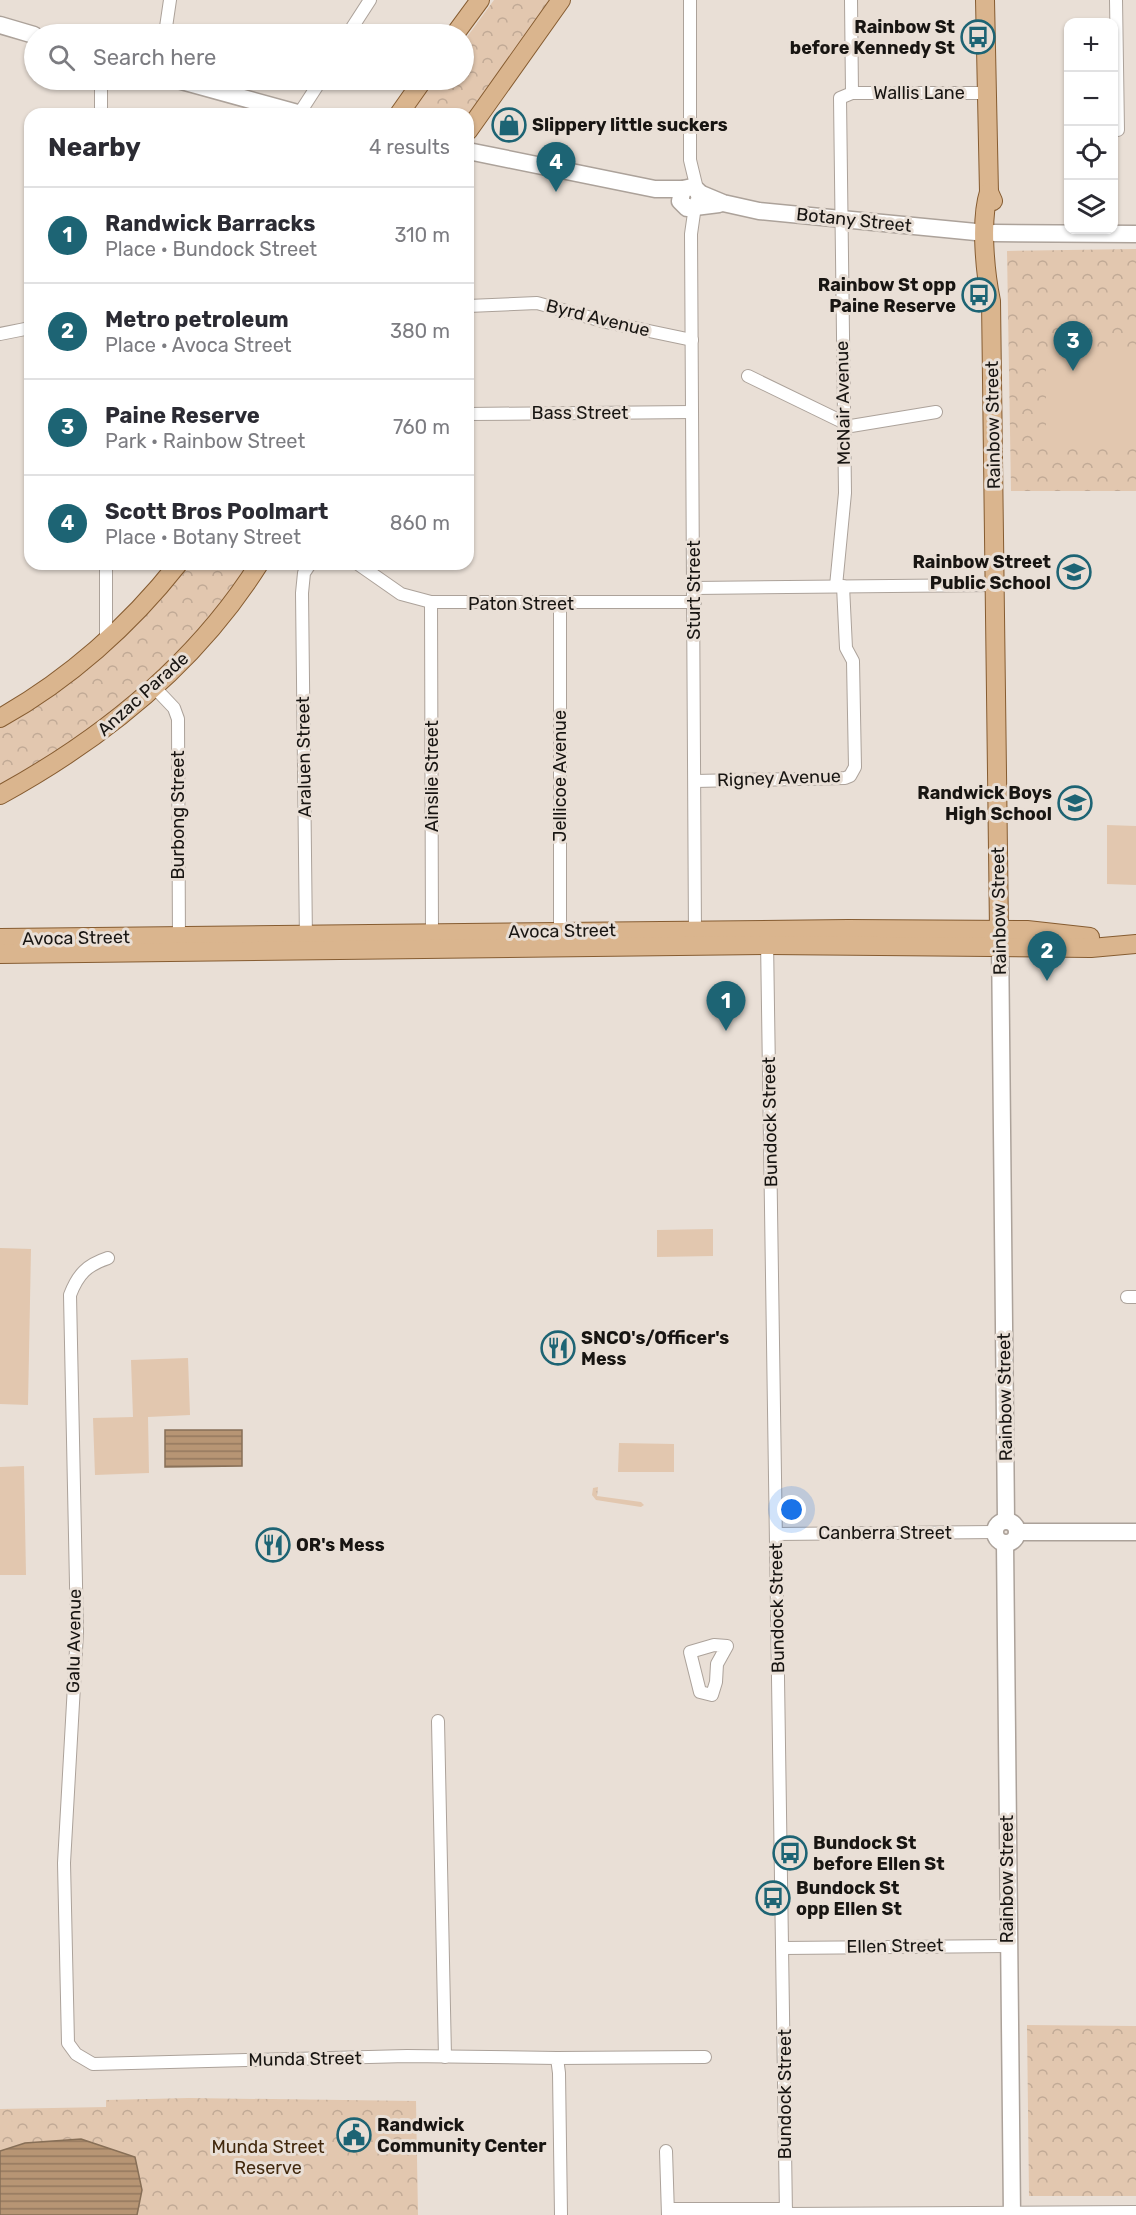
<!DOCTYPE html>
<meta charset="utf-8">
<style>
:root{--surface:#fff;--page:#f7f7f7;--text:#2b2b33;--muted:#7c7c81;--line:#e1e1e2;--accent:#1d6474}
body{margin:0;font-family:Rubik,sans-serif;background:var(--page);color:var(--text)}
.controls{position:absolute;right:18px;top:18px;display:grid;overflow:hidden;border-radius:12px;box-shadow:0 2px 4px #0004}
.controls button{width:54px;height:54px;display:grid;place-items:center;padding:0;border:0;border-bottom:2px solid var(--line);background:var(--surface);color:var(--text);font:30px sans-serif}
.you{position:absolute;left:792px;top:1510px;width:21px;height:21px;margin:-15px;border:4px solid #fff;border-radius:50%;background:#1a73e8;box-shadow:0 0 0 9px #1a73e833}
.badge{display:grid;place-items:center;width:39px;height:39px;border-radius:50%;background:var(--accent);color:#fff;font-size:20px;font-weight:700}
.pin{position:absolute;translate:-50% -50px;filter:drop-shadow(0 2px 3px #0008)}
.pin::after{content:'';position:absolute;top:32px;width:21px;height:18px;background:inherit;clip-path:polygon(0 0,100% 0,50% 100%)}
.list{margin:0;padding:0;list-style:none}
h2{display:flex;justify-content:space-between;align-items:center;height:78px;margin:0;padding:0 24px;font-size:26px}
h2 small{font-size:20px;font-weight:400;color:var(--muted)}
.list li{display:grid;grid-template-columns:39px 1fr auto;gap:18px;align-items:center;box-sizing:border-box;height:96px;padding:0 24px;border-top:2px solid var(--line)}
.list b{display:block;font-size:22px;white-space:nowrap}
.list p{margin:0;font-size:20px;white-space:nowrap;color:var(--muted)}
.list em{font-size:20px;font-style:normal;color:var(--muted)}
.icon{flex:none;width:33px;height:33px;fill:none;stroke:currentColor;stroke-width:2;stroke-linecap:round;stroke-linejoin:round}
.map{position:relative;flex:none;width:1136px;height:2215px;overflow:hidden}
.search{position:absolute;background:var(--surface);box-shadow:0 2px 4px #0004;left:24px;top:24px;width:450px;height:66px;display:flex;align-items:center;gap:15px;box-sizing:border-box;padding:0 21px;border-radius:33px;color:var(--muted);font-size:22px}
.panel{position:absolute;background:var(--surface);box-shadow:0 2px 4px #0004;left:24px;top:108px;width:450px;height:462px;border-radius:18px}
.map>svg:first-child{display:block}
.grass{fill:url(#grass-tufts)}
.park{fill:url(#park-crowns)}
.garden{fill:#e2c7af}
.water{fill:url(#water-rules);stroke:#876f57;stroke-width:1.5}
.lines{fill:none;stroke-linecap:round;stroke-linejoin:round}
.street-casing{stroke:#aca29a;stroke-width:14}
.secondary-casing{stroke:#aca29a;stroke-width:19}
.primary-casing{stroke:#865c31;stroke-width:20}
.street{stroke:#fff;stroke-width:12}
.secondary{stroke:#fff;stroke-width:16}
.primary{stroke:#dab58e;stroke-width:18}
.labels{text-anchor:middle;stroke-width:6;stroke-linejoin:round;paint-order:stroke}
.poi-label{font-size:18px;font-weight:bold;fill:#181512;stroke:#e9dfd6;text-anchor:start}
.street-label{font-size:18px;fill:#181512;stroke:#e9dfd6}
.park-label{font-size:18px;fill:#41280d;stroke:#e9dfd6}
</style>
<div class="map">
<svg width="1136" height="2215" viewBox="0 0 1136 2215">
<defs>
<pattern id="grass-tufts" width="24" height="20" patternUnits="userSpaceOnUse" patternTransform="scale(1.5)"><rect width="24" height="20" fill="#e2c7af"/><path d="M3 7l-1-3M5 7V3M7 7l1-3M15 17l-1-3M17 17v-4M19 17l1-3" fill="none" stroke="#c1aa96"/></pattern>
<pattern id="park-crowns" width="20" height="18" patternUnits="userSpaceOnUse" patternTransform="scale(1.5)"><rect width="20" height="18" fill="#e2c7af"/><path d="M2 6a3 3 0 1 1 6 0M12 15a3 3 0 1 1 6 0" fill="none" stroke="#c1aa96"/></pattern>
<pattern id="water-rules" width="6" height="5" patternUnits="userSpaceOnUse" patternTransform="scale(1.5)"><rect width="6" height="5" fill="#b79574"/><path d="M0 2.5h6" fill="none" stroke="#94785e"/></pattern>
</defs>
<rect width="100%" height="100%" fill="#e9dfd6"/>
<!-- grass -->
<polygon class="grass" points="598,1487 597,1496 641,1502 644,1505 641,1507 596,1500 592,1495 593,1488"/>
<!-- park -->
<g class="park">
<polygon points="494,0 551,0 468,116 468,114 410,114 435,80 464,80 464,41"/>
<polygon points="1136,249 1136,491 1011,491 1007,251"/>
<path d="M188,564h63c-13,18 -24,39 -39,56 -63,68 -130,122 -212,165v-61z"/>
<polygon points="1027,2025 1136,2026 1136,2196 1029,2196"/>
<polygon points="189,2098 416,2101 418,2215 0,2215 0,2109 106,2107 106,2100"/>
</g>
<!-- garden -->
<g class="garden">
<rect x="1046" y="348" width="90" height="99"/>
<polygon points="1107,825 1136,826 1136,885 1107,884"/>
<polygon points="713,1229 713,1256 657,1257 657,1230"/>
<polygon points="0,1248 31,1249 28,1405 0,1404"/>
<polygon points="188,1358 190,1415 148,1417 149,1473 95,1475 93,1418 133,1417 131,1360"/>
<polygon points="619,1443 674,1444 674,1472 618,1472"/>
<polygon points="24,1466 26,1575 0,1575 0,1467"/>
<polygon points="338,2189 342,2205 351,2215 337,2215 335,2195"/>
</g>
<!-- water -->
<g class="water">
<polygon points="165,1430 242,1430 242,1466 165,1467"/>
<polygon points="81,2139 135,2157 142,2190 137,2215 0,2215 0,2151 25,2143"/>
</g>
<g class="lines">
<defs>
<g id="street">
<polyline points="690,0 690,160 697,189"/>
<polyline points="1116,0 1118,130"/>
<polyline points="165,34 170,0"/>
<polyline points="348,34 370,0"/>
<polyline points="101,80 101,114"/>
<polyline points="852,93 987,93"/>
<polyline points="299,114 321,80"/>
<polyline points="695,206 691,234 695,936"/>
<polyline points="468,306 537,303 606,322 692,340"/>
<polyline points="0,334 30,328"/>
<polyline points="748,376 851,426 936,412"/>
<polyline points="468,414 692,412"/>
<polyline points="106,564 106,640"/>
<polyline points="358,564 401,594 431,602 695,602"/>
<polyline points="836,586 845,493 840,98 852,93 851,0"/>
<polyline points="694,588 995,585"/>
<polyline points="431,602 432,940"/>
<polyline points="560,603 560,938"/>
<polyline points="155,688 174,708 178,719 179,944"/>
<polyline points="695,781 845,778 850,776 855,767 853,661 846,648 843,586"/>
<polyline points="767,940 786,2215"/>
<polyline points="306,941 302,593 304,573 310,564"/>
<path d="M108,1258c-21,7 -30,16 -38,37l7,337 -13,231 4,180 8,11 17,10 314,-8 150,2 2,15 2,142"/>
<polyline points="1127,1297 1136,1297"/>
<polyline points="776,1534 995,1532"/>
<polygon points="714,1645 727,1646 717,1664 716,1682 712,1695 700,1692 690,1652"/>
<polyline points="438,1721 445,2057"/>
<polyline points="783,1948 1008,1946"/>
<polyline points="557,2058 705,2057"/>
<polyline points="666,2151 668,2215"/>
<polyline points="668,2209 786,2209"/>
<polyline points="786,2214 1136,2212"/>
</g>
<g id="secondary">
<polyline points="0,25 34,35"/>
<polyline points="178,80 301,114"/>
<polyline points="468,151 655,189 683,189"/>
<polyline points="699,193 723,203 759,211 986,233"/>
<polyline points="696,205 700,200 698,191 692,187 683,189 680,201 687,208 719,204"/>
<polyline points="994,233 1136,234"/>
<polyline points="1000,934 1006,1521"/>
<circle cx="1006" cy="1532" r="11"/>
<polyline points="1017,1532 1136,1532"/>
<polyline points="1005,1543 1012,2215"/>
</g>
<g id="primary">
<polyline points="985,0 989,192 993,201"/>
<polyline points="455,34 480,0"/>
<polyline points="399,114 423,80"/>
<polyline points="468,131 561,0"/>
<path d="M989,192c-9,28 -4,80 2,109l8,629"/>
<path d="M0,718c68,-38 130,-93 178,-154"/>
<path d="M0,795c104,-57 195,-130 259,-231"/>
<polyline points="0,938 848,929 1027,930 1090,937"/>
<polyline points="0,954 768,945 1091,948 1136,944"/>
</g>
</defs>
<!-- street casing -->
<use href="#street" class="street-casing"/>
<!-- secondary casing -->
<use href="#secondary" class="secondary-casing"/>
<!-- primary casing -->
<use href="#primary" class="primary-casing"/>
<!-- street -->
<use href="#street" class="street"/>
<!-- secondary -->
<use href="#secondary" class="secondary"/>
<!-- primary -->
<use href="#primary" class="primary"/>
</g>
<!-- icons -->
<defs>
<symbol id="bus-ring" viewBox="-11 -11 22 22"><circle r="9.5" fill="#e9dfd6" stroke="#1d6474" stroke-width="1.5"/><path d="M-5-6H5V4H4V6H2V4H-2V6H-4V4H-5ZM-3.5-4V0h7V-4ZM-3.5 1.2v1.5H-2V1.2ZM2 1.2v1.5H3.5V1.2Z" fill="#1d6474"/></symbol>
<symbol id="shop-ring" viewBox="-11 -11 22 22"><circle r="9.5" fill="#e9dfd6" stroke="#1d6474" stroke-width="1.5"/><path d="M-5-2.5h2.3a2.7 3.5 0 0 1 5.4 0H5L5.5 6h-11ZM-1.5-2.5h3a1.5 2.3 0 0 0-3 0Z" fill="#1d6474"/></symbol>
<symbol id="school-ring" viewBox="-11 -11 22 22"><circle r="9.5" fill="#e9dfd6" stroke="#1d6474" stroke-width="1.5"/><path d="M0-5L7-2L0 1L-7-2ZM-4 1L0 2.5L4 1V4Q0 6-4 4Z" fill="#1d6474"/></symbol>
<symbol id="restaurant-ring" viewBox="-11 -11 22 22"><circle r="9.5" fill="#e9dfd6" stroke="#1d6474" stroke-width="1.5"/><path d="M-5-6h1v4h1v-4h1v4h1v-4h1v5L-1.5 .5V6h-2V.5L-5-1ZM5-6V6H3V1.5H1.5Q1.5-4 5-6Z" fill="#1d6474"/></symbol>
<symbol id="civic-ring" viewBox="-11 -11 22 22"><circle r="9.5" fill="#e9dfd6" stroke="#1d6474" stroke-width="1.5"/><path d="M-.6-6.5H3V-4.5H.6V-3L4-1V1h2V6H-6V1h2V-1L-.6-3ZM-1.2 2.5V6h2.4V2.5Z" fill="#1d6474"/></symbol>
</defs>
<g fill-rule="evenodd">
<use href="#bus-ring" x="959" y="18" width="38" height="38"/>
<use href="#shop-ring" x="490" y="106" width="38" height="38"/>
<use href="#bus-ring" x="960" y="276" width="38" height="38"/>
<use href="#school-ring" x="1055" y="553" width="38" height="38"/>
<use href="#school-ring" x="1056" y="784" width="38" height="38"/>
<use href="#restaurant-ring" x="539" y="1329" width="38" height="38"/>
<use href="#restaurant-ring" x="254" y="1526" width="38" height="38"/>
<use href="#bus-ring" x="771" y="1834" width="38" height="38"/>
<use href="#bus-ring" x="754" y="1879" width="38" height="38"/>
<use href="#civic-ring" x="335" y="2116" width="38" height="38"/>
</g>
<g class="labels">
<!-- poi labels -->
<g class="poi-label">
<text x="955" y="33" text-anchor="end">Rainbow St<tspan x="955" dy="21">before Kennedy St</tspan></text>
<text x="532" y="131">Slippery little suckers</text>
<text x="956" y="291" text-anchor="end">Rainbow St opp<tspan x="956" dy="21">Paine Reserve</tspan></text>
<text x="1051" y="568" text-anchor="end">Rainbow Street<tspan x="1051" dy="21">Public School</tspan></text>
<text x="1052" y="799" text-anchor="end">Randwick Boys<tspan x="1052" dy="21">High School</tspan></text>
<text x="581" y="1344">SNCO's/Officer's<tspan x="581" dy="21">Mess</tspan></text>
<text x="296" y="1551">OR's Mess</text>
<text x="813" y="1849">Bundock St<tspan x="813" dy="21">before Ellen St</tspan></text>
<text x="796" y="1894">Bundock St<tspan x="796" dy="21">opp Ellen St</tspan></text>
<text x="377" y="2131">Randwick<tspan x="377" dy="21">Community Center</tspan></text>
</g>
<!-- street labels -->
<g class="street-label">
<text x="919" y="99">Wallis Lane</text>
<text transform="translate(854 220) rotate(6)" y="6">Botany Street</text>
<text transform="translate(598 318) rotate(14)" y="6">Byrd Avenue</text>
<text transform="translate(843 403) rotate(-91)" y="6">McNair Avenue</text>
<text x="580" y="419">Bass Street</text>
<text transform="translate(993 425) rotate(-91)" y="6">Rainbow Street</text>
<text transform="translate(694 590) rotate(-90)" y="6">Sturt Street</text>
<text x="521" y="610">Paton Street</text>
<text transform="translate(143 694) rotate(-42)" y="6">Anzac Parade</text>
<text transform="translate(304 757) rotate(-91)" y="6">Araluen Street</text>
<text transform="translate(432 776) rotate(-90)" y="6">Ainslie Street</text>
<text transform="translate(560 776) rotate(-90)" y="6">Jellicoe Avenue</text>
<text transform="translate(779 778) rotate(-2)" y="6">Rigney Avenue</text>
<text transform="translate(178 815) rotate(-90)" y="6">Burbong Street</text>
<text transform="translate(999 911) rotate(-91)" y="6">Rainbow Street</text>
<text transform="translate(562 931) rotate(-1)" y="6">Avoca Street</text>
<text transform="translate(76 938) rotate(-1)" y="6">Avoca Street</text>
<text transform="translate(770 1122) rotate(-91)" y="6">Bundock Street</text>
<text transform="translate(1005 1397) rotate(-91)" y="6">Rainbow Street</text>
<text x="885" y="1539">Canberra Street</text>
<text transform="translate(777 1608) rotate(-91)" y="6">Bundock Street</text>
<text transform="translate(74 1641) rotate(-89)" y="6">Galu Avenue</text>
<text transform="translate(1007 1879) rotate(-90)" y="6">Rainbow Street</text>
<text transform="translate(895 1946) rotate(-1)" y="6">Ellen Street</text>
<text transform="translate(305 2059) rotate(-1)" y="6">Munda Street</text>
<text transform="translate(785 2094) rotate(-90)" y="6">Bundock Street</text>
</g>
<!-- park labels -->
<g class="park-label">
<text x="268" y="2153">Munda Street<tspan x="268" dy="21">Reserve</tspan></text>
</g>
</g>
</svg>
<div class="controls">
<button>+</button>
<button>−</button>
<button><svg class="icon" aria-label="locate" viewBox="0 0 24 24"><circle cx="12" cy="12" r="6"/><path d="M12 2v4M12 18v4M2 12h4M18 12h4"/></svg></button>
<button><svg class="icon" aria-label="layers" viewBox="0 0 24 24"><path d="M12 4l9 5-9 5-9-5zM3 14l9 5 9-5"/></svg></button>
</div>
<div class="you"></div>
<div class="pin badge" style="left:726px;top:1031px">1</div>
<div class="pin badge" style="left:1047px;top:981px">2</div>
<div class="pin badge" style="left:1073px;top:371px">3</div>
<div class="pin badge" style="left:556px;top:192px">4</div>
<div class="search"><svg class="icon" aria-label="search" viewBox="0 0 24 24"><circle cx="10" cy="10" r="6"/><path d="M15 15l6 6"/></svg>Search here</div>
<section class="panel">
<h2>Nearby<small>4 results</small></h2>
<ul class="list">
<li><span class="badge">1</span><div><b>Randwick Barracks</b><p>Place · Bundock Street</p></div><em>310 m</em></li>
<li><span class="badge">2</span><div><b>Metro petroleum</b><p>Place · Avoca Street</p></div><em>380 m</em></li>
<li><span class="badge">3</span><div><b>Paine Reserve</b><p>Park · Rainbow Street</p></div><em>760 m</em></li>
<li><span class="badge">4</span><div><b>Scott Bros Poolmart</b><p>Place · Botany Street</p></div><em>860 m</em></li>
</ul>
</section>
</div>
